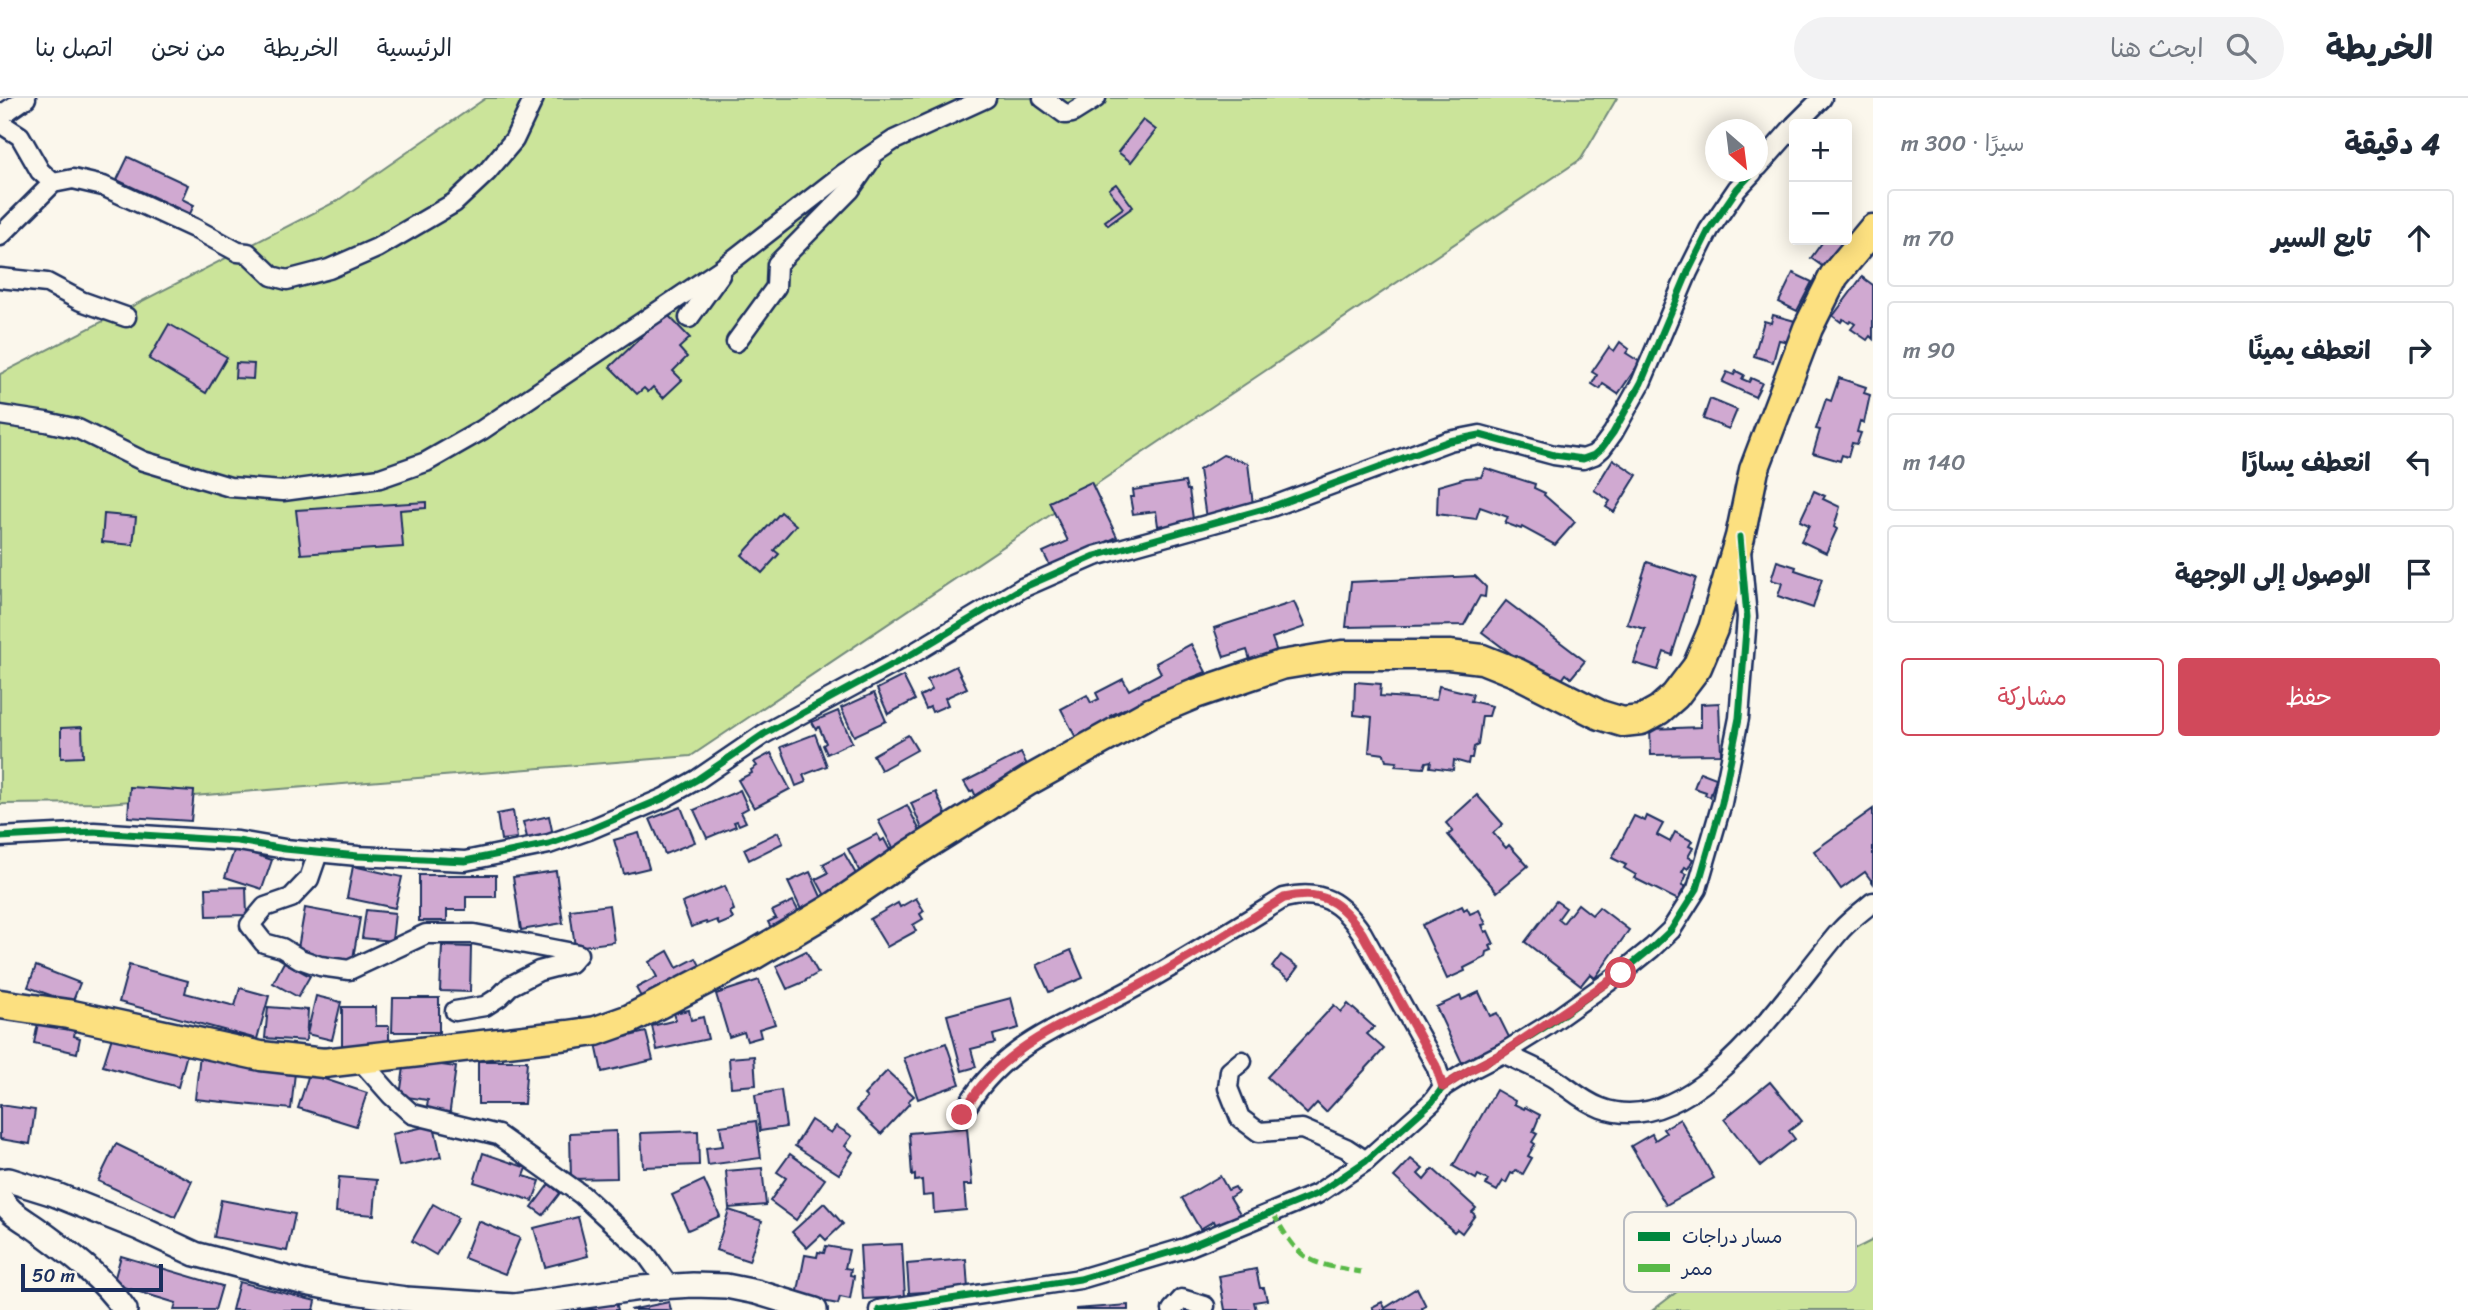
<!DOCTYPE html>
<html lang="ar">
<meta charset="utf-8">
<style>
:root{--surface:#fff;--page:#f2f2f3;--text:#1f2937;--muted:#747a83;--line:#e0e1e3;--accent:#d1495b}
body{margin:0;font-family:Sriracha,"Playpen Sans Arabic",sans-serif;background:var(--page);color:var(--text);direction:rtl}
.controls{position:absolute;right:21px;top:21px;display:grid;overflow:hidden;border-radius:7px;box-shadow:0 4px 18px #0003}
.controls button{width:63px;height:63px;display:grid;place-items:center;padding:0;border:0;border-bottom:2px solid var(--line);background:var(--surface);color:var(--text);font:35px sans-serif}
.compass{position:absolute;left:1705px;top:21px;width:63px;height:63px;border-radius:50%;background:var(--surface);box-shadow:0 4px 18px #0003;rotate:152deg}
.scale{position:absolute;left:21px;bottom:18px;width:142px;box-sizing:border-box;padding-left:7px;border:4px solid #1b2f5e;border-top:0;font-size:19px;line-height:24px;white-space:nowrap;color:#1b2f5e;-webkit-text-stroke:5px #fbf7ec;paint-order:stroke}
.stop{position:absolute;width:21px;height:21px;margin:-16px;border:5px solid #d1495b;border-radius:50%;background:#fff}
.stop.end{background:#d1495b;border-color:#fff;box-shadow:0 2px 7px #0008}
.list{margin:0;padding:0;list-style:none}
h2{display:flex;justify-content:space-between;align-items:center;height:91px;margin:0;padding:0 28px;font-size:30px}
h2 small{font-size:23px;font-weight:400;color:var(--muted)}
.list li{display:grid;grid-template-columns:46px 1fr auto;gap:21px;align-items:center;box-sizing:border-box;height:98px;margin:0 14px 14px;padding:0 14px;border:2px solid var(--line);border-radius:7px}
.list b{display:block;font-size:26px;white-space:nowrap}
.list em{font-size:23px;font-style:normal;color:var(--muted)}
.actions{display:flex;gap:14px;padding:21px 28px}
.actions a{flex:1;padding:16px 0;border:2px solid var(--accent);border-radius:7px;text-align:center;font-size:24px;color:var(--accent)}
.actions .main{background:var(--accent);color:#fff}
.icon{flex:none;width:38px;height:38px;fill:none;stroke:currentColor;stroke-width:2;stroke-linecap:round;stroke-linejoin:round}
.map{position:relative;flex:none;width:1873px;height:1212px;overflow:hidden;direction:ltr}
header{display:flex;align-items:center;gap:42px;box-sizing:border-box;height:98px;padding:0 35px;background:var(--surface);border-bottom:2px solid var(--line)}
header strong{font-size:33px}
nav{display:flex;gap:38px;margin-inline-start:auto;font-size:24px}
.search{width:490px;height:63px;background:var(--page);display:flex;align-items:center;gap:18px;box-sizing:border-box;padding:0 24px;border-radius:38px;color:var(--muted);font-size:26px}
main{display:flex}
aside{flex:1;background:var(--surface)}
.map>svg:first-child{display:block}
.green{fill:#cbe49a;stroke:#738a7c;stroke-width:2}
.building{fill:#d0a9d1;stroke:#1b2f5e;stroke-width:2}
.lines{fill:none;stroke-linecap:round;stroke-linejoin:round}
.minor-casing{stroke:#1b2f5e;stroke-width:23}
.tertiary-casing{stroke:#1b2f5e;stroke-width:28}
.primary-casing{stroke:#1b2f5e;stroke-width:33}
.minor{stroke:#fbf7ec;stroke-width:18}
.tertiary{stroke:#fbf7ec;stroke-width:23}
.primary{stroke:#fce080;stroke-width:28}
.quiet{stroke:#58b947;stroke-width:5;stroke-dasharray:10 5;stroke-linecap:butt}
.cycleway-casing{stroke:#fbf7ec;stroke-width:11}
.cycleway{stroke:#00873e;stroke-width:7}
.route{stroke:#d1495b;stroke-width:9}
.key{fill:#fbf7ec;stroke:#b8bbc1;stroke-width:2}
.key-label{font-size:19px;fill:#1b2f5e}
</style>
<header>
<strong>الخريطة</strong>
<div class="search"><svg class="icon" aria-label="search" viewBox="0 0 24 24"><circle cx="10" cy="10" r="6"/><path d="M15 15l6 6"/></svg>ابحث هنا</div>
<nav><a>الرئيسية</a><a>الخريطة</a><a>من نحن</a><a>اتصل بنا</a></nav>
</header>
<main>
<aside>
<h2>4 دقيقة<small>سيرًا · 300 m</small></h2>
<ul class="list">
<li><svg class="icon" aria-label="ahead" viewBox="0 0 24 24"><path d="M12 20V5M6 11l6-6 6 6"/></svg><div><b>تابع السير</b></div><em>70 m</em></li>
<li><svg class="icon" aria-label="right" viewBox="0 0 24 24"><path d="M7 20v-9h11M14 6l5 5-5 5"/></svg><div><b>انعطف يمينًا</b></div><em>90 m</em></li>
<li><svg class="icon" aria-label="left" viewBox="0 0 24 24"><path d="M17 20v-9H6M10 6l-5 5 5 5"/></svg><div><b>انعطف يسارًا</b></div><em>140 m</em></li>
<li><svg class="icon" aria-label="arrive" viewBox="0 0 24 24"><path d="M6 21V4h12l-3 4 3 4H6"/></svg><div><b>الوصول إلى الوجهة</b></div></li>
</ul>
<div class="actions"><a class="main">حفظ</a><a>مشاركة</a></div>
</aside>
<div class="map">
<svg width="1873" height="1212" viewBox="0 0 1873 1212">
<rect width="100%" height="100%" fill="#fbf7ec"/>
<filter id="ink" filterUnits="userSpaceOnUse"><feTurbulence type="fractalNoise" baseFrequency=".0143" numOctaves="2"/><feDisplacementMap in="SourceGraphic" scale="14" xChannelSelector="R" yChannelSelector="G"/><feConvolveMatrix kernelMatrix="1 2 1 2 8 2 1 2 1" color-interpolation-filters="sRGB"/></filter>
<g filter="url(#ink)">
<!-- green -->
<g class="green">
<polygon points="486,0 1617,0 1581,61 691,658 107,705 0,706 0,276 337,103"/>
<polygon points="1873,1142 1873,1212 1653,1212 1733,1151 1822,1168"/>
</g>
<!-- building -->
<g class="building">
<polygon points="1143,22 1156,32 1131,64 1118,54"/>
<polygon points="128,59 188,87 182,101 194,107 190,116 117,82"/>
<polygon points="1116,86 1133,109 1108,127 1105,123 1123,110 1109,91"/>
<polygon points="1824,142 1840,142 1844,144 1825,170 1811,160"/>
<polygon points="1793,175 1812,184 1797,213 1779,204"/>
<polygon points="1862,179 1873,187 1873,241 1870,238 1867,242 1851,231 1855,226 1851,223 1849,225 1843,221 1841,224 1833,218"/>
<polygon points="666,215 690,240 679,250 687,259 673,273 682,282 663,300 653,289 648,294 644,290 637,296 610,269"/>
<polygon points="1773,217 1795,223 1789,244 1779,242 1773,264 1754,258 1764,223 1771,225"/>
<polygon points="169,226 227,259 206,295 149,261"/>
<polygon points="1620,244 1629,251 1626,255 1640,264 1618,296 1603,286 1600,291 1592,286 1597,277 1592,274 1609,249 1614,253"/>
<polygon points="236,265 254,266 253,281 235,280"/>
<polygon points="1736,273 1744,277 1742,281 1749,284 1751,280 1762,285 1755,299 1722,284 1727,274 1734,277"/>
<polygon points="1839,280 1866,289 1864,295 1870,297 1864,325 1860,323 1857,334 1861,335 1857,346 1852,345 1848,359 1842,357 1840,363 1813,355 1820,332 1816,331 1826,301 1831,303"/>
<polygon points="1710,301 1737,312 1729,331 1703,321"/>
<polygon points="1223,357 1248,365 1253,407 1206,420 1199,372"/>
<polygon points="1613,361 1637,377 1614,414 1606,409 1610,403 1594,392"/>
<polygon points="1485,370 1535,386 1534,390 1545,395 1544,397 1575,424 1555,447 1522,429 1521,431 1505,425 1508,419 1480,409 1476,421 1437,416 1438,388 1466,380 1481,379"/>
<polygon points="1091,384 1117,439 1051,470 1043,454 1068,443 1049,404"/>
<polygon points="1185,384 1187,392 1189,392 1194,428 1164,433 1163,427 1158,428 1156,413 1133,416 1130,399 1134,399 1133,392"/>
<polygon points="1814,393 1825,398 1823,401 1840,409 1834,429 1837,431 1826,455 1801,443 1809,427 1800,423"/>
<polygon points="426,404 426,410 400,412 403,449 301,456 296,412"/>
<polygon points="781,414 796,427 774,452 779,456 762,475 742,457"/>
<polygon points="104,416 136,419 133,447 102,444"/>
<polygon points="1777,463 1796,469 1795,472 1822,481 1813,510 1778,498 1782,485 1771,482"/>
<polygon points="1647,464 1696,480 1672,557 1664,554 1658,572 1634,565 1645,531 1627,526"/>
<polygon points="1475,478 1486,489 1485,499 1480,498 1464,527 1346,529 1351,484"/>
<polygon points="1506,503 1585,563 1571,580 1566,576 1561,583 1552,576 1547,583 1482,534"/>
<polygon points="1294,504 1305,529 1272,540 1278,557 1251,565 1247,552 1224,559 1214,530"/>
<polygon points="1191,546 1206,574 1183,583 1184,586 1164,597 1162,593 1156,596 1159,600 1127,616 1124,611 1110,618 1112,621 1076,640 1061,611 1087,597 1091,605 1099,601 1096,595 1123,581 1129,592 1161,575 1156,565"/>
<polygon points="956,568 967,590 945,600 948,607 932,614 930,609 926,611 920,598 932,592 927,582"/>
<polygon points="903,578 915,602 888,616 877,591"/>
<polygon points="1355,584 1381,586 1380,598 1436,602 1439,588 1473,596 1471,603 1492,608 1489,618 1482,618 1478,647 1474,649 1472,660 1469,660 1468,666 1454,662 1453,672 1430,669 1431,663 1426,664 1424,670 1395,668 1397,664 1386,663 1384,656 1369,654 1372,619 1354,617"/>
<polygon points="874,595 886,623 854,638 841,610"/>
<polygon points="1719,605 1721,656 1651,657 1650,631 1701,629 1701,606"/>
<polygon points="838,613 852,644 827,656 823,647 826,645 819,629 816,631 812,624"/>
<polygon points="82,629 83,659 61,660 61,630"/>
<polygon points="815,636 827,668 803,677 806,684 796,688 781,649"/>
<polygon points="908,637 917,652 881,672 873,657"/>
<polygon points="771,655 790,691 754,710 738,682 752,675 751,672 757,668 754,664"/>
<polygon points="1021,655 1030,673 977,701 973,692 970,694 964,684"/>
<polygon points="1700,674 1716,680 1710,699 1705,697 1706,694 1694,690"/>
<polygon points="130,689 194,693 191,723 128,719"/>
<polygon points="740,692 748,710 741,714 746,724 739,727 737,723 734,724 736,728 707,740 694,712"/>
<polygon points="936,694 950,727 925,738 911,705"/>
<polygon points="1477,697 1503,726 1493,735 1506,750 1509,747 1528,768 1497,794 1448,737 1453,733 1446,725"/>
<polygon points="907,707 923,739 895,754 878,722"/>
<polygon points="681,709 695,744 665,756 650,721"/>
<polygon points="1873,711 1873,785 1865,774 1841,791 1814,753"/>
<polygon points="513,713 517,740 501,742 497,716"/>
<polygon points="549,718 553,737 528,743 523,724"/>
<polygon points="1634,718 1645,723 1647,718 1663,726 1657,737 1670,744 1675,734 1692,743 1689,748 1693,750 1688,759 1693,761 1688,771 1685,769 1682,774 1687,776 1682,787 1685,788 1678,802 1634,780 1636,777 1624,770 1626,767 1612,760"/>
<polygon points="778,734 783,745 749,762 744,751"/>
<polygon points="639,735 649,770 624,776 614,742"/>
<polygon points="877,736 881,743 884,741 893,758 864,782 848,751"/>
<polygon points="235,750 272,762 262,791 225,779"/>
<polygon points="844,755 860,783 829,805 816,781 828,775 823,766"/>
<polygon points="353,768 402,779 395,810 347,800"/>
<polygon points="556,773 563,825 521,832 513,779"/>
<polygon points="810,774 827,812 806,822 788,784"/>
<polygon points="419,777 496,777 496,799 466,799 466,812 447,812 447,823 419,823"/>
<polygon points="725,788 734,812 730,814 733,821 719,827 717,822 707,826 706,824 691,829 682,805"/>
<polygon points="246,789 247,817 207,818 206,790"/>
<polygon points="916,800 924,813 920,816 923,821 913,827 916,833 887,849 870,821 898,805 900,809"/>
<polygon points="793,803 801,818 772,832 768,824 776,820 772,813"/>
<polygon points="1556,803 1566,810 1558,821 1563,825 1578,806 1592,817 1599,809 1629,832 1595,880 1590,876 1581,887 1525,844"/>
<polygon points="609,807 614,844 575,849 570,812"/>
<polygon points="1462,808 1464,812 1467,810 1470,816 1479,812 1486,826 1482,827 1485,834 1488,833 1494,846 1490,848 1492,852 1487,854 1486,859 1464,870 1465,873 1447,881 1422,827"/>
<polygon points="305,810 360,820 352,866 297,856"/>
<polygon points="366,812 395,815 392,843 362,840"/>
<polygon points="442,848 471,849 470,894 440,893"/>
<polygon points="1071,852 1083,880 1049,894 1037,867"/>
<polygon points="668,853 677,870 696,860 704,875 645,906 636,890 657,879 649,864"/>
<polygon points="806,853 818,875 806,882 806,883 787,891 776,868"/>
<polygon points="1281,857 1298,869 1289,881 1272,869"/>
<polygon points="284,864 310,878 298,899 273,885"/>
<polygon points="129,867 188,883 185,895 235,908 240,890 269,898 257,941 119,904"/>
<polygon points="36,868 80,885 72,905 28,889"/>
<polygon points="759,882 775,926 759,931 761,939 747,943 744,934 729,939 716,896"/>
<polygon points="1479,894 1490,918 1497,915 1511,943 1473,964 1472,960 1462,965 1436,909 1460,898 1462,902"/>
<polygon points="316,898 341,904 332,942 307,936"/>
<polygon points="393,900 439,900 439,934 392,934"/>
<polygon points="1011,900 1019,930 993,937 995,945 971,951 976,969 962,973 947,917"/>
<polygon points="1348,906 1374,929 1367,936 1384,951 1326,1014 1317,1005 1307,1016 1267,979 1334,907 1341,914"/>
<polygon points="268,909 308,912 306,943 265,940"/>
<polygon points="342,909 375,909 376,928 389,928 389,947 342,948"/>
<polygon points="689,912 691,922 703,919 708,941 657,952 652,928 676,922 674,915"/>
<polygon points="39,920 76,928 74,938 80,940 77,955 34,945"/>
<polygon points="646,934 653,962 602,974 596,946"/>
<polygon points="113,936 187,956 178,989 103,968"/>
<polygon points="946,945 960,986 918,1001 904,960"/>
<polygon points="200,956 296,966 291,1011 195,1001"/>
<polygon points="754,958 756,987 731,989 729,960"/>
<polygon points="405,962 456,969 449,1019 426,1016 428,1002 400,998"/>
<polygon points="478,963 527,963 524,1006 478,1006"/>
<polygon points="887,973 914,998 908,1003 910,1005 881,1036 856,1012 867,1000 864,997"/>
<polygon points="309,976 367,995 356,1028 298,1010"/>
<polygon points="1770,984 1802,1023 1789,1033 1795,1041 1761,1068 1724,1021"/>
<polygon points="781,992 786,1029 760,1033 755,997"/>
<polygon points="1496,992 1515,1003 1514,1006 1524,1011 1525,1009 1540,1017 1533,1034 1537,1036 1532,1044 1535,1046 1528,1058 1532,1060 1523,1076 1516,1072 1513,1076 1511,1075 1506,1085 1503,1083 1497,1093 1486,1087 1488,1082 1478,1077 1476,1081 1453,1068"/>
<polygon points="0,1007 35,1012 30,1046 0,1041"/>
<polygon points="1680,1021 1714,1080 1666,1107 1631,1048 1652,1036 1655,1042 1666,1035 1663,1031"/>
<polygon points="811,1022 831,1035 836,1028 852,1038 845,1048 853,1054 839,1076 795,1048"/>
<polygon points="756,1023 761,1060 708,1067 706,1050 723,1048 720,1028"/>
<polygon points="434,1027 441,1059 399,1068 392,1036"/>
<polygon points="967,1030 972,1087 964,1087 966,1112 934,1115 933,1097 923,1098 922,1082 915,1083 915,1077 912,1078 909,1035"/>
<polygon points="616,1033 617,1080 571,1081 570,1035"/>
<polygon points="698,1033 699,1067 643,1069 641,1035"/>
<polygon points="116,1046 192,1083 175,1119 98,1083"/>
<polygon points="483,1055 527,1070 524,1078 540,1083 533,1103 474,1084"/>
<polygon points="790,1056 825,1081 796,1122 770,1103 786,1080 777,1074"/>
<polygon points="1411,1061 1423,1071 1418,1076 1424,1082 1433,1071 1476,1110 1472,1114 1475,1117 1462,1135 1457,1131 1454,1134 1394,1079"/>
<polygon points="762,1070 766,1107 729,1110 726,1073"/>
<polygon points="1220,1078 1228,1092 1235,1089 1238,1094 1230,1099 1241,1117 1217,1130 1214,1123 1200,1131 1182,1100"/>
<polygon points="339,1079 377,1082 374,1117 336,1114"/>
<polygon points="704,1082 720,1118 688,1132 672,1097"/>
<polygon points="549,1086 560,1095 543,1117 532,1109"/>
<polygon points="221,1102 295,1116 287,1153 214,1139"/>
<polygon points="824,1105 843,1126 826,1142 821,1137 807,1150 792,1134"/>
<polygon points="433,1106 458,1120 436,1157 412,1143"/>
<polygon points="729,1112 762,1123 749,1163 716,1152"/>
<polygon points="578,1119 588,1158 545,1169 534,1130"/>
<polygon points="478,1123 520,1140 505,1176 464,1160"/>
<polygon points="902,1146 905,1199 863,1201 860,1148"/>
<polygon points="826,1148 849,1152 845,1170 851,1171 850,1177 854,1178 850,1201 840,1199 838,1206 797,1198 805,1157 817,1159 818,1154 824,1155"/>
<polygon points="121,1158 222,1188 215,1212 174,1212 176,1205 113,1186"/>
<polygon points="966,1161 968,1191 909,1195 907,1166"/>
<polygon points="1256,1171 1260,1190 1264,1190 1267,1202 1254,1204 1256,1212 1225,1212 1219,1178"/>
<polygon points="239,1184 316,1203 314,1212 232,1212"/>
<polygon points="1417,1190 1426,1208 1422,1210 1423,1212 1374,1212 1372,1209 1382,1204 1385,1210"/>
<polygon points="616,1204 618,1212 575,1212"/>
<polygon points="669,1204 671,1212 630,1212"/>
<polygon points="1128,1207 1128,1212 1076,1212 1076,1211"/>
</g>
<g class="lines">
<defs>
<g id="minor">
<polyline points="1043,0 1065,16 1072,15 1096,0"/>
<polyline points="0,18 26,0"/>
<polyline points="0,25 20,38 40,73 53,85"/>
<polyline points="1796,26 1822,0"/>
<polyline points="1758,69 1794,28"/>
<polyline points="0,138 53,85 73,81 103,88 194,130 238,154 248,155 272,178 287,182 329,171 377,150 454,105 487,74 514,42 534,0"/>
<polyline points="0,180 47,185 81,203 126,219"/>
<polyline points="689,220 720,177"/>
<polyline points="736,244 776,189 777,166 850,92 870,63"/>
<polyline points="0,317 46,324 78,331 143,363 230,389 283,393 380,380 426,364 482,332 721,171 843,76 894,42 986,0"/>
<polyline points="0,739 94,734 238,743 285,751 358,758 465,763 549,746 589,732 664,700 698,681 764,636 912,556 1022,490 1095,458 1271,409 1449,343 1480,337 1554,357 1583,361 1594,357 1602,350 1613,335 1641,285 1688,174 1709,132 1737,91 1753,74"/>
<polyline points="318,755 309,781 291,800 265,809 250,827 264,845 282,850 300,861 320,868 349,872 426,836 474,836 578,856 570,865 539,873 510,888 499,899 485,908 455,913"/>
<path d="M1503,955c16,8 34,15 49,24 16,10 30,24 49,31 94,35 188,-119 240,-178 9,-10 21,-19 32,-28"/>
<polyline points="360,962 391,997 412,1016 498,1037 582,1097 646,1156 669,1188"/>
<polyline points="1242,963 1230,973 1228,990 1240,1020 1259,1034 1302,1031 1346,1050 1366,1063"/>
<path d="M962,1017c40,-75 110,-91 179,-131 48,-27 96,-57 143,-86 38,-9 57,4 78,35l74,133 7,21"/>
<polyline points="879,1212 1080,1181 1185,1150 1317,1096 1366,1063 1432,1004 1443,989 1470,972 1503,955 1548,927 1621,875 1652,850 1671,832 1697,791 1722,705 1739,620 1747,519 1741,453"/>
<polyline points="1172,1212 1182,1201 1205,1208"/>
</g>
<g id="tertiary">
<polyline points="0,1083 9,1082 54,1096 139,1130 195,1156 305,1185 347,1193 406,1201 514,1208 641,1190 693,1187 726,1188 756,1194 815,1212"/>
<path d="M0,1099c8,16 27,24 41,35 30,22 63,47 84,78"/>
</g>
<polyline id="primary" points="0,906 68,916 261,958 324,965 568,937 596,933 630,921 750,859 831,811 913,755 1028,683 1152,614 1195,596 1281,567 1342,557 1449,557 1482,561 1517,575 1600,617 1623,624 1641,622 1659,612 1675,598 1697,569 1713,531 1740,439 1754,372 1808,230 1834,178 1873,131"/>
</defs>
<!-- minor casing -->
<use href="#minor" class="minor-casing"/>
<!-- tertiary casing -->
<use href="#tertiary" class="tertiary-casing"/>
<!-- primary casing -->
<use href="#primary" class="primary-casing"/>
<!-- minor -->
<use href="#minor" class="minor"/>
<!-- tertiary -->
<use href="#tertiary" class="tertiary"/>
<!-- primary -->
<use href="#primary" class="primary"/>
<!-- quiet -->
<path class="quiet" d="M1273,1115c27,49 34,50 88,59"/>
<defs>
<g id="cycleway">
<polyline points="0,739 94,734 238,743 285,751 358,758 465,763 549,746 589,732 664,700 698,681 764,636 912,556 1022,490 1095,458 1271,409 1449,343 1480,337 1554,357 1583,361 1594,357 1602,350 1613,335 1641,285 1688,174 1709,132 1737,91 1753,74"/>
<polyline points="879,1212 1080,1181 1185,1150 1317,1096 1366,1063 1432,1004 1443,989 1470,972 1503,955 1548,927 1621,875 1652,850 1671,832 1697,791 1722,705 1739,620 1747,519 1740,439"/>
</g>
</defs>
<!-- cycleway casing -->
<use href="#cycleway" class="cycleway-casing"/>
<!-- cycleway -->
<use href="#cycleway" class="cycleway"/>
</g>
</g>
<g class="lines" filter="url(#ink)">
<!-- route -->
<path class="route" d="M962,1017c38,-72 109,-92 176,-129 50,-27 98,-58 146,-88 39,-9 57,4 78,35l74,133 7,21 27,-17 33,-17 118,-80"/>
</g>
<!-- legend -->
<rect x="1624" y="1114" width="232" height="80" rx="10" class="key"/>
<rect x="1638" y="1134" width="32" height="9" fill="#00873e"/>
<rect x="1638" y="1166" width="32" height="8" fill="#58b947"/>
<g class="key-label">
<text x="1682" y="1145">مسار دراجات</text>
<text x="1682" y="1177">ممر</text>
</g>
</svg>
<div class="controls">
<button>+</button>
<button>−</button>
</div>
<svg class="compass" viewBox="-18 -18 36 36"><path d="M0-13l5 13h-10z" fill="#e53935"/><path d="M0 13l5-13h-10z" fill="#747a83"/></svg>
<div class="scale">50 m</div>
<div class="stop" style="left:1621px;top:875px"></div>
<div class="stop end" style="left:962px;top:1017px"></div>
</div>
</main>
